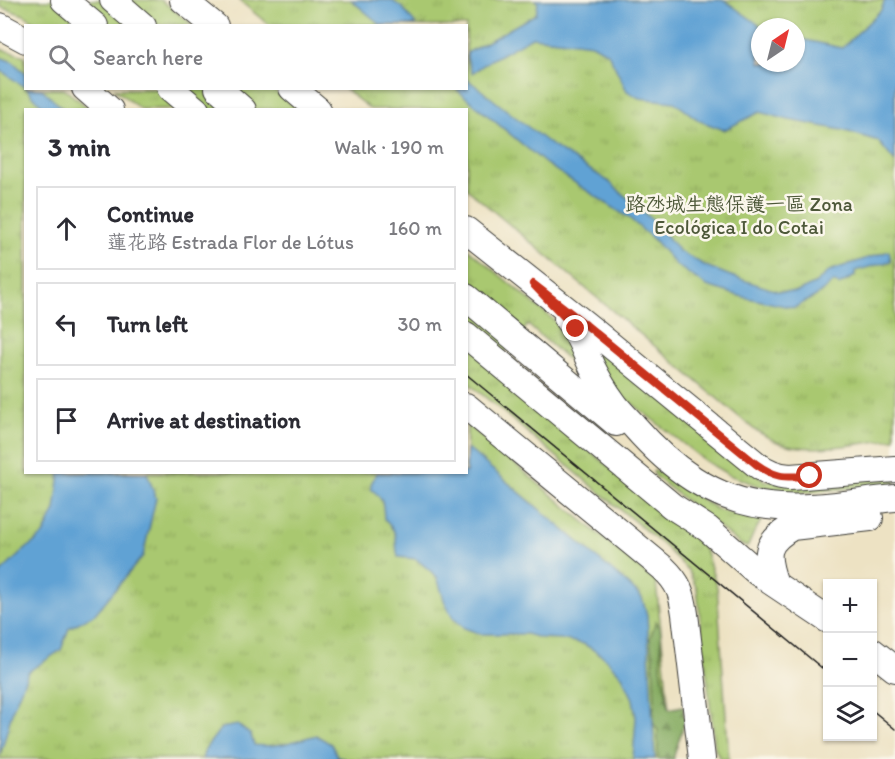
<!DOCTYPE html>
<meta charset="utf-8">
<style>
:root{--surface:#fff;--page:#f7f7f7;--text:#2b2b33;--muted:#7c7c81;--line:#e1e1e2}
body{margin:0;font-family:Itim,"LXGW WenKai TC",sans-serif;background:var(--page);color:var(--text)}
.controls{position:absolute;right:18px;bottom:18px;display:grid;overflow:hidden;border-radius:0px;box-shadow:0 2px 4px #0004}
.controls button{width:54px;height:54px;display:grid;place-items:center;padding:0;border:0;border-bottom:2px solid var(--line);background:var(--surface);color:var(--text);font:30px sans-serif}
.compass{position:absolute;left:751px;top:18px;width:54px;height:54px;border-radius:50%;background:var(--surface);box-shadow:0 2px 4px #0004;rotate:35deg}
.stop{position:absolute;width:18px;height:18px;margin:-14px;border:4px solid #c8321e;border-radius:50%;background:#fff}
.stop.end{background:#c8321e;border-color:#fff;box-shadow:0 2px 6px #0008}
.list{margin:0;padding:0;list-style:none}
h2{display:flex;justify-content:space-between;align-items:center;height:78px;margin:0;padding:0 24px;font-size:26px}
h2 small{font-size:20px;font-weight:400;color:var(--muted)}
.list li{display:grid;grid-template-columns:39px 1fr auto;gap:18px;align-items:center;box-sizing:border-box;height:84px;margin:0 12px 12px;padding:0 12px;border:2px solid var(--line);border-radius:0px}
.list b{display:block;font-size:22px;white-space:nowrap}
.list p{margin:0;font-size:20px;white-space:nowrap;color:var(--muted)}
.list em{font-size:20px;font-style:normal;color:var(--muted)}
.icon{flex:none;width:33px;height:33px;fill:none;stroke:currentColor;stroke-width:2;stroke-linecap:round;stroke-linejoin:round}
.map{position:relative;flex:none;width:895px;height:759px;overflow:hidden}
.search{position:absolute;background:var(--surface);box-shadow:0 2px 4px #0004;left:24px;top:24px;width:444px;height:66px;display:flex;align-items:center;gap:15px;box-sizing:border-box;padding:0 21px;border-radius:0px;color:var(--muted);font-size:22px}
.panel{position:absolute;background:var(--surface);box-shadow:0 2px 4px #0004;left:24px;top:108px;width:444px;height:366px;border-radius:0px}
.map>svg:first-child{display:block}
.grass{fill:url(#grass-tufts);stroke:#627246;stroke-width:1.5;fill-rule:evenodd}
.forest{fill:url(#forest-firs);stroke:#51643f;stroke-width:1.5}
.water{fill:#60a2d4;stroke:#3e5f78;stroke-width:1.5}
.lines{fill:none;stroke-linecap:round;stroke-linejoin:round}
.major-casing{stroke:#3b3a35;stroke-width:28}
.major{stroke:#fff;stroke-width:26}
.tram{stroke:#1c1c1c;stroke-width:1.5}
.route{stroke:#c8321e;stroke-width:8}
.labels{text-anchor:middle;stroke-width:5;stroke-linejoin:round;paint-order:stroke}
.park-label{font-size:20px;fill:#4d5839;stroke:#fbf7ec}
</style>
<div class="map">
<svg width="895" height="759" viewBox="0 0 895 759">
<defs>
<pattern id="grass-tufts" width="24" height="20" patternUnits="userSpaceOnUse" patternTransform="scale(1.5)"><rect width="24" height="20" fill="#a9c86f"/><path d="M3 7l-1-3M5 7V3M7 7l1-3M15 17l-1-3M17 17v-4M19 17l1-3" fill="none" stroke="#91ab60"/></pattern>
<pattern id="forest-firs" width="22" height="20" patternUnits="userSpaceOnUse" patternTransform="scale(1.5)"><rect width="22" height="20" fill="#86ac62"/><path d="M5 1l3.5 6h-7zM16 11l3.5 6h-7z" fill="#6d8b50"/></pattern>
</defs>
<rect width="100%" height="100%" fill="#fbf7ec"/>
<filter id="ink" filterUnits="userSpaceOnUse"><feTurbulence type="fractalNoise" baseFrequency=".0167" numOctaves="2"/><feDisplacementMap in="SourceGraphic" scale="12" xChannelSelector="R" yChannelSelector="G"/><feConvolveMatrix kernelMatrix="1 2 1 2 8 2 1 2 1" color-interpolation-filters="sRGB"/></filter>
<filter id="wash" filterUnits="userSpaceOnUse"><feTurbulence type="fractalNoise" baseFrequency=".008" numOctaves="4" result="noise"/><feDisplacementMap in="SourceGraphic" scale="24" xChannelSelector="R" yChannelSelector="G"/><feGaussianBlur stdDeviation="1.35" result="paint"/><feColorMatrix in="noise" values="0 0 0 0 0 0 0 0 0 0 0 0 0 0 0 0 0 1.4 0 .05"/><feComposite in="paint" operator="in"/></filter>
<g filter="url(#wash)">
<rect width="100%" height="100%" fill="#ede2c3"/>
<!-- grass -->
<g class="grass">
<polygon points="0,0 161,0 193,25 39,25 24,15 0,7"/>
<path d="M239,0h656v439c-35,4 -81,15 -115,4 -9,-3 -17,-9 -25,-13l-288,-241 -1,-79 -96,-1 -25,-20 121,-1v-62l-197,-1zM760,27h36v36h-36z"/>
<polygon points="0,49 25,56 26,88 64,89 90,109 26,110 26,472 466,472 467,424 656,582 674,759 0,759"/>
<polygon points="115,89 272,89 298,109 140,109"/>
<polygon points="466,247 561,326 599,347 765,481 895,478 895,484 801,493 762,487 729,475 705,461 629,401 585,374 528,325 491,368 697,540 706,552 717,587 729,759 720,759 715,748 697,589 688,570 663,545 467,382"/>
<polygon points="656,470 718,510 762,520 755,530 748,546 747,547 740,544 656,477 653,472"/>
</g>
<!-- forest -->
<polygon class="forest" points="656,621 661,631 661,667 669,709 683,706 685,721 673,759 658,759 658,730 651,720 655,702 653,661 650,638"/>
<!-- water -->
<g class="water">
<polygon points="351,0 391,0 403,8 416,25 381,25"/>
<polygon points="535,0 724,0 762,27 760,27 760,63 796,63 796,38 842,48 881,10 885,0 895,0 895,162 878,141 842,130 789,120 760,112 724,130 700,121 674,102 639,98 627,91 608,53 592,44 532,37 491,60 472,73 467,58 467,53 536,14 538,3"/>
<polygon points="0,57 13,62 25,73 26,88 0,70"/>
<polygon points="467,79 551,145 608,181 659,226 679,251 706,266 728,275 777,291 797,292 816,283 829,271 889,251 891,261 855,271 855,276 839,285 834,282 816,296 794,308 743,297 707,286 676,265 654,240 629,218 546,164 456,89 466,88"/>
<polygon points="26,88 42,89 63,109 45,109"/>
<path d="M467,448l162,137 13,13 5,17 8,144h-22l3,-41 -3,-19 -11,-23 -19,-20 -19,-12 -24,-5 -20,-1 -14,-4h-45l-17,-6 -11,-10 -8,-15 -8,-26 -10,-9 -11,-9 -18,-2c-5,-21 4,-19 -14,-38 -1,-15 0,-20 -13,-30v-5l6,-11 89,-1z"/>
<polygon points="60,473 147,473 156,498 143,556 95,614 69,628 61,650 28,672 13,709 0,756 0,573 21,553 43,535 55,510"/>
<path d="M238,725l13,10 3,10c22,3 42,-4 62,-10l15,9 7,13 8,2h-144l3,-10 16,-21z"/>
</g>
</g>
<g filter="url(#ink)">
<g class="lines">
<defs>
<g id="major">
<polyline points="64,0 95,26"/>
<polyline points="113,0 143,26"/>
<polyline points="183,0 215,26"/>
<polyline points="0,26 26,40"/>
<polyline points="85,88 110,110"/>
<polyline points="170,88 196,110"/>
<polyline points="218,88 243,110"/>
<polyline points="292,88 318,110"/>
<path d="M466,230l120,95 170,139c11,8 20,12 34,13l105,-8"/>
<polyline points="466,297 616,423"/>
<path d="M567,319c12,14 17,31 25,48 6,12 13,24 21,35 6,9 14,16 21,24 36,41 78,74 134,80 41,5 85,-4 127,-8"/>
<polyline points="466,335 672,506 708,529 758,573 828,620"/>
<path d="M466,406l197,162c16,15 19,25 22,46l17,145"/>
<path d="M775,584c-10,-29 -11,-41 17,-57l78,-9"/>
<polyline points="872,651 895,669"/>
</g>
</defs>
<!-- major casing -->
<use href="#major" class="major-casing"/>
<!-- major -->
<use href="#major" class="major"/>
<!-- tram -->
<g class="tram">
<polyline points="466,374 828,673"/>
<polyline points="872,710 895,729"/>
</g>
</g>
</g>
<g class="lines" filter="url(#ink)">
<!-- route -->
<path class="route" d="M576,329l-43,-45 53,41 170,139c21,15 29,13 54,12"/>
</g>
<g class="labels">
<!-- park labels -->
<g class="park-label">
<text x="739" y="211">路氹城生態保護一區 Zona<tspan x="739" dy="23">Ecológica I do Cotai</tspan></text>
</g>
</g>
</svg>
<div class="controls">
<button>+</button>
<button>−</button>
<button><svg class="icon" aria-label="layers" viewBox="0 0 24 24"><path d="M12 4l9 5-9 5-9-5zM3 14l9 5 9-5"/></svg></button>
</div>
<svg class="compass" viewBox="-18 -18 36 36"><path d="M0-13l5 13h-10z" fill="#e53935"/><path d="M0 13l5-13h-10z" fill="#7c7c81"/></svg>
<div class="stop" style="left:810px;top:476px"></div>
<div class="stop end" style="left:576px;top:329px"></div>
<div class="search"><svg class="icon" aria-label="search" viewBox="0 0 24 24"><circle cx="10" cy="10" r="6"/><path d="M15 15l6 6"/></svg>Search here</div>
<section class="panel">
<h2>3 min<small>Walk · 190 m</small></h2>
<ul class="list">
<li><svg class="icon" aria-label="ahead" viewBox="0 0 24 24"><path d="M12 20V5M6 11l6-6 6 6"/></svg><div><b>Continue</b><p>蓮花路 Estrada Flor de Lótus</p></div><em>160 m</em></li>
<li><svg class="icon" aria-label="left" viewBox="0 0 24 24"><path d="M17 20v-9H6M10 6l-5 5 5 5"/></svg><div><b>Turn left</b></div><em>30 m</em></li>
<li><svg class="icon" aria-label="arrive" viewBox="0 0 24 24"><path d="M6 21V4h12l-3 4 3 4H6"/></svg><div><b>Arrive at destination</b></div></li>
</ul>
</section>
</div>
